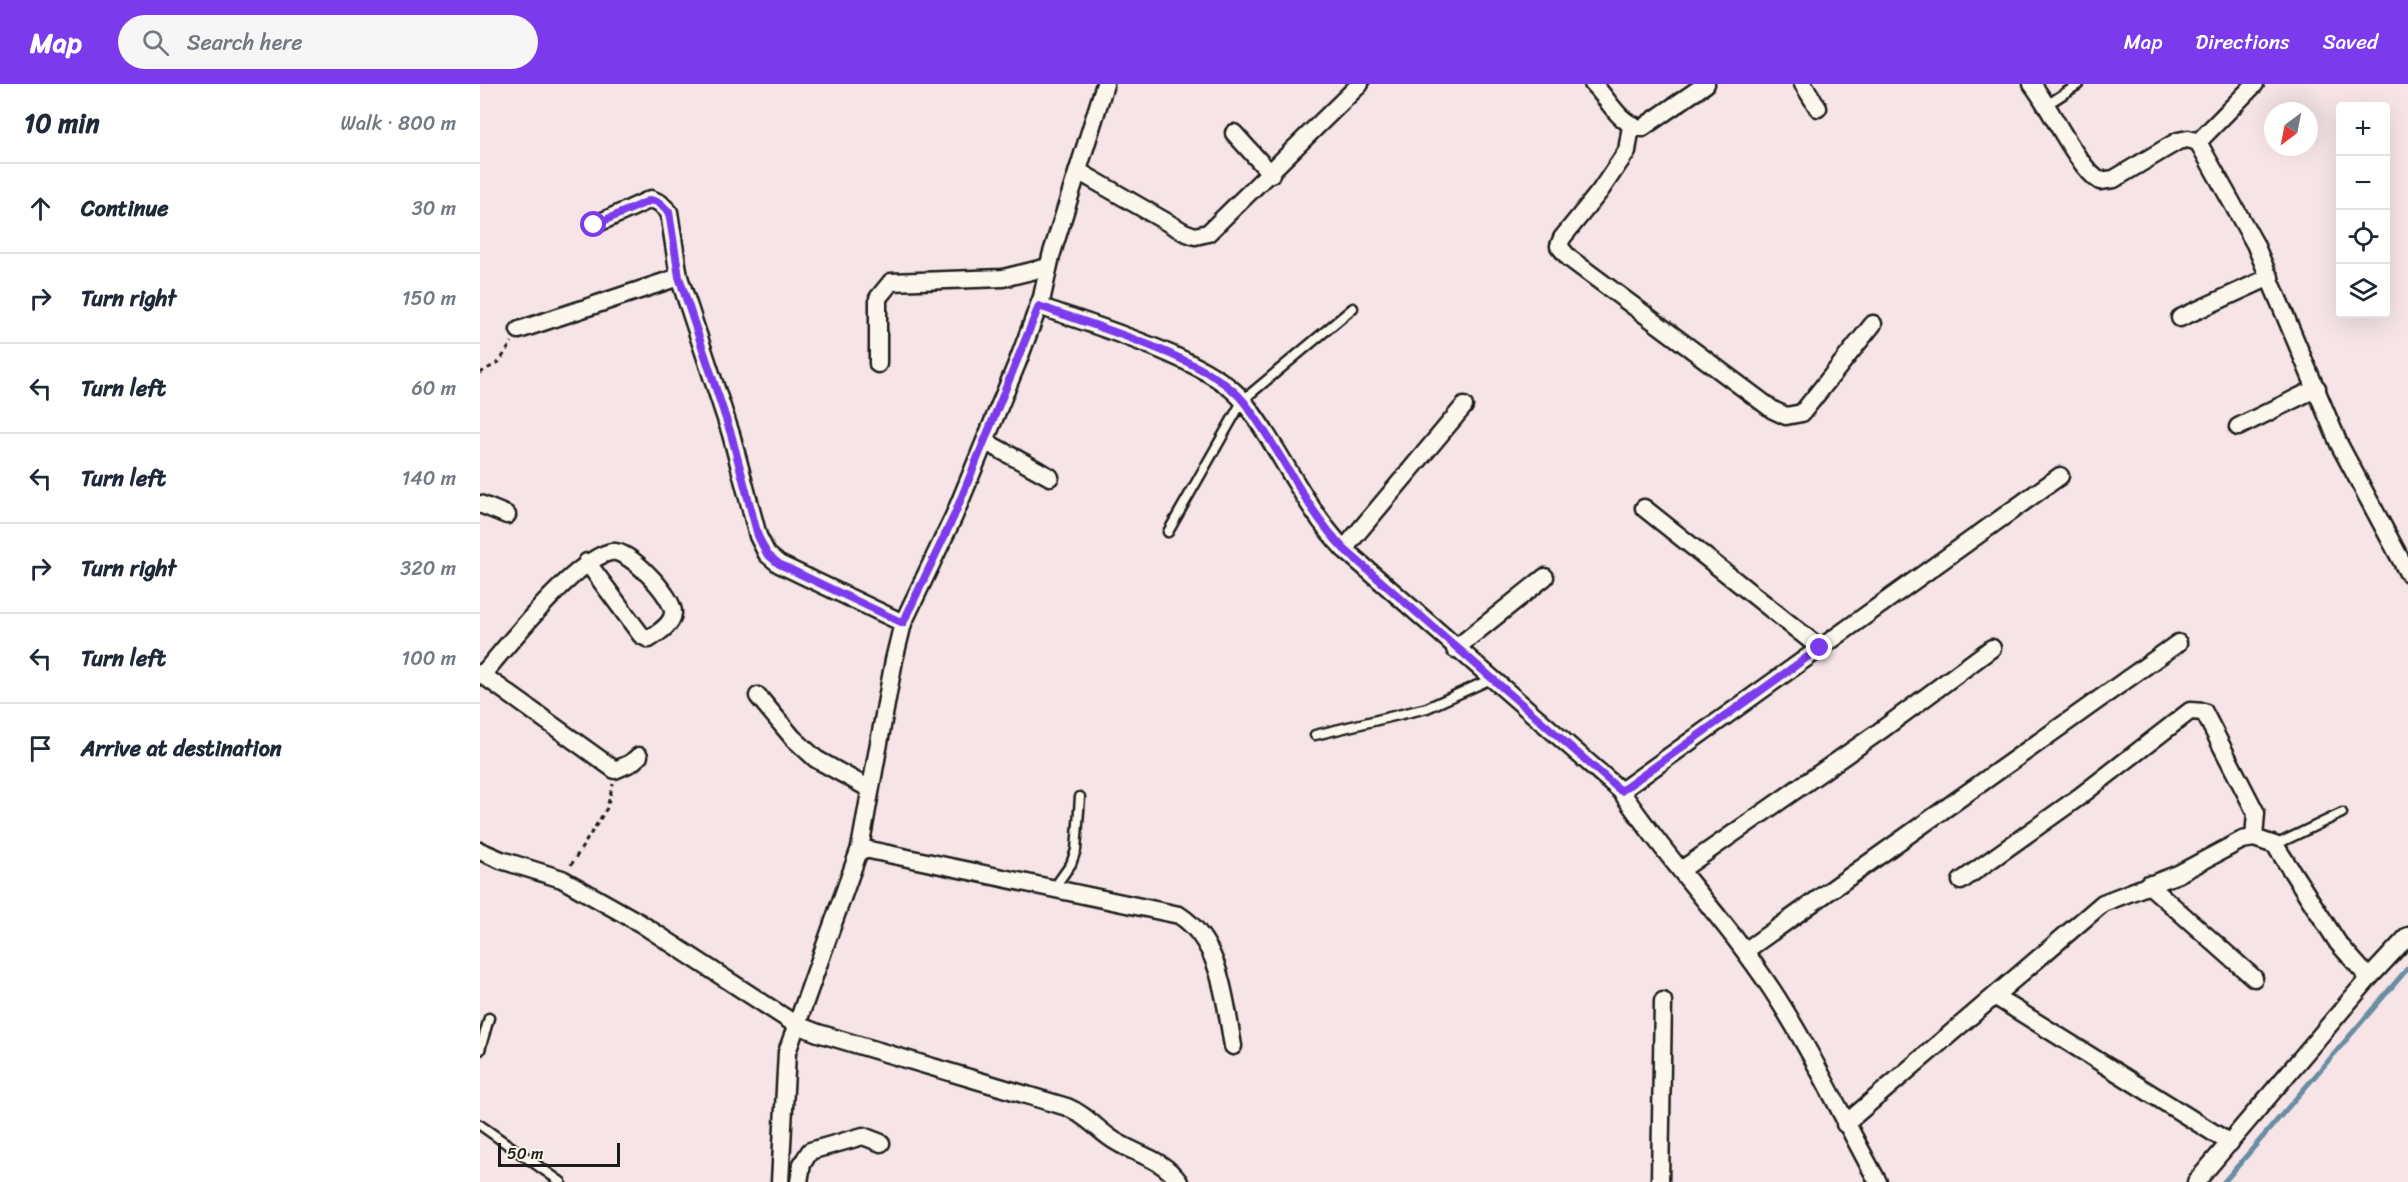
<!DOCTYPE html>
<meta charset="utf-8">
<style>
:root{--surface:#fff;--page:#f6f6f7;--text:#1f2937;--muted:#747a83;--line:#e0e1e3;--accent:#7c3aed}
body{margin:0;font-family:Sriracha,sans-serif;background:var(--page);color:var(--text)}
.controls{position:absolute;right:18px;top:18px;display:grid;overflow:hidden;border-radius:6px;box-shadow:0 6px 24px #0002}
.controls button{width:54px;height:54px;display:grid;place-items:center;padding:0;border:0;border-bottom:2px solid var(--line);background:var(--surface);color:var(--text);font:30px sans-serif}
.compass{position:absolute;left:1784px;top:18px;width:54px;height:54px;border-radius:50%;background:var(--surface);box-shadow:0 6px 24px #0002;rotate:212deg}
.scale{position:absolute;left:18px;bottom:15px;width:122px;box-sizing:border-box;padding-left:6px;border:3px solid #1c1c1c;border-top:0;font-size:16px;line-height:21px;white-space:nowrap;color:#1c1c1c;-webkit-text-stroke:4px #fbf7ec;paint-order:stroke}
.stop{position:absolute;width:18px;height:18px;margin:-14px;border:4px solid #7c3aed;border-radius:50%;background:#fff}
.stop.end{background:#7c3aed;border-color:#fff;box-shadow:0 2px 6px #0008}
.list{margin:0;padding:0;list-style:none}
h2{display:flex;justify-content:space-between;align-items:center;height:78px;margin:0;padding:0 24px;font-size:26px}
h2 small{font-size:20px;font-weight:400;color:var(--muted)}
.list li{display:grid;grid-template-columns:39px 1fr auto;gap:18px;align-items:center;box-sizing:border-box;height:90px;padding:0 24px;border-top:2px solid var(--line)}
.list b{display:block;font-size:22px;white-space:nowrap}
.list em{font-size:20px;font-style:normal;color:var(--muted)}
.icon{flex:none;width:33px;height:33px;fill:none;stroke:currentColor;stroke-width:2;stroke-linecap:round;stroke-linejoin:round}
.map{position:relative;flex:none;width:1928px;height:1098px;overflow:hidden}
header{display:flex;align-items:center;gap:36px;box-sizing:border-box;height:84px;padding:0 30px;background:var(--accent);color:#fff}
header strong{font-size:28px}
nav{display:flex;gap:33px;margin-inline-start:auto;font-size:21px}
.search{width:420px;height:54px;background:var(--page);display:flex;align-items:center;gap:15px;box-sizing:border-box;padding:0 21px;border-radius:33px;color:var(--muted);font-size:22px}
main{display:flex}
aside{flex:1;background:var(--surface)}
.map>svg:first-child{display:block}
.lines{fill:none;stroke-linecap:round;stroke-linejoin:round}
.stream{stroke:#698da3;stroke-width:5}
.service-casing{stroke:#1c1c1c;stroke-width:13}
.minor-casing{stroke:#1c1c1c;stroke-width:21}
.path{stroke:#1c1c1c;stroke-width:3;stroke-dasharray:4.5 4.5;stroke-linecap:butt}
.service{stroke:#fbf7ec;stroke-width:8}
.minor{stroke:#fbf7ec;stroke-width:16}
.route{stroke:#7c3aed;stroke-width:8}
</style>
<header>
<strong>Map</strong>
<div class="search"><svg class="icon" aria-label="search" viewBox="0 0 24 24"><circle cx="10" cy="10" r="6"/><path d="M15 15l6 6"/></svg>Search here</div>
<nav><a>Map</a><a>Directions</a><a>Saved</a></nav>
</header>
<main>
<aside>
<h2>10 min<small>Walk · 800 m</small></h2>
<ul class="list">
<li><svg class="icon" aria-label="ahead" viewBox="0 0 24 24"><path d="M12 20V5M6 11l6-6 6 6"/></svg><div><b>Continue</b></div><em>30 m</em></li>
<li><svg class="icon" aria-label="right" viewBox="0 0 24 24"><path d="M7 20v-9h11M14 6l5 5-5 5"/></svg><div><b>Turn right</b></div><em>150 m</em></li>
<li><svg class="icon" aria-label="left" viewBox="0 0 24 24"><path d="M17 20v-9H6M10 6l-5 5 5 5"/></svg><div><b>Turn left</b></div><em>60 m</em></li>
<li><svg class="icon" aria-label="left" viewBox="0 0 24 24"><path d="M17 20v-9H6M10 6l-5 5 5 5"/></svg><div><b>Turn left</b></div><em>140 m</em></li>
<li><svg class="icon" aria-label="right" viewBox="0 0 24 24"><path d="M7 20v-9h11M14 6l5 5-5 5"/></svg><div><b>Turn right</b></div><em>320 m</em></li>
<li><svg class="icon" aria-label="left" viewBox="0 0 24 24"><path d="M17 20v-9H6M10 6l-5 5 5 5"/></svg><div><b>Turn left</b></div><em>100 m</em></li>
<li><svg class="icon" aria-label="arrive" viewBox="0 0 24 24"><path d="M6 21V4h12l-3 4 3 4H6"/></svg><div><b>Arrive at destination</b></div></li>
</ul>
</aside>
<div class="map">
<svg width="1928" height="1098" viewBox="0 0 1928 1098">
<rect width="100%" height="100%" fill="#f6e4e6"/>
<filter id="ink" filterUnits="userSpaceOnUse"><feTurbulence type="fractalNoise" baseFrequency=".0167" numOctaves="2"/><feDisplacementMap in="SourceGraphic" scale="12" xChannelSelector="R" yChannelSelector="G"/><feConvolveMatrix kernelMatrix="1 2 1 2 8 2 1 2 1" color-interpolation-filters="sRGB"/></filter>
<g filter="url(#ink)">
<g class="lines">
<!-- stream -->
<polyline class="stream" points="1744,1098 1928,884"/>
<defs>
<g id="service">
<polyline points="1568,20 1599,0"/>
<polyline points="688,448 763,316 873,224"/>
<polyline points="835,651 947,624 1011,595"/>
<polyline points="1795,761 1862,729"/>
<polyline points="574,804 591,780 596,766 600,713"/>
<polyline points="0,966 9,934"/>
<polyline points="0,1041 81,1098"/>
</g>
<g id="minor">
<path d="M1113,0c16,15 25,40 49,44l64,-44"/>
<polyline points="1323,0 1338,24"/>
<path d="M1552,0c19,24 45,83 68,97l14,-2 64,-38 10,-2 10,3"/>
<polyline points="1775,0 1718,58 1775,160 1859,360 1928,489"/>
<polyline points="1151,42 1147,67 1120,107 1082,154 1079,162 1089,174 1293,326 1306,332 1322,329 1393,240"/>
<polyline points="754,49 791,90"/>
<polyline points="598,87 704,148 715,152 728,149 880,0"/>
<polyline points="114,141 171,115 180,119 189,128 199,193 251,350 278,452 287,470 299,480 423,539"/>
<path d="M559,222c52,19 172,53 205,96 37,47 59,104 100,147l277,242c46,69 105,129 151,199 40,61 71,129 106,192"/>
<polyline points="1700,234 1790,193"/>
<polyline points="39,246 199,193"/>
<polyline points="398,280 398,214 411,198 523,194 568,183"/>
<polyline points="1758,343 1837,304"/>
<polyline points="506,358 570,393"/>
<polyline points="0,420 27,431"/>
<polyline points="1164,424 1340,564"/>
<polyline points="864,465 984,322"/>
<polyline points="975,565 1065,493"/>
<polyline points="0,589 135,686 151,679 159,672"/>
<path d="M2,591c26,-30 93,-116 129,-123 17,-4 63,45 62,61 -1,12 -15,20 -24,26l-8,-4 -54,-73"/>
<polyline points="278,612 313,654 336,675 390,705"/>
<polyline points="1141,707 1580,392"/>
<path d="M380,764l319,67c42,27 46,86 54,131"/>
<path d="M0,767l21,9 61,19 78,44 155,101 23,9 249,74c17,7 27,19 42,30 24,18 52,19 70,45"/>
<polyline points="1201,786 1400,647 1512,564"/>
<polyline points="1481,797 1599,713 1710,627 1724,628 1776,729 1774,754"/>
<polyline points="1668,800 1774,894"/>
<polyline points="1265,867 1698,559"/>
<polyline points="1516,913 1750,1059"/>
<polyline points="1365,1040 1623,819 1698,790 1762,756 1774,754 1795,761 1858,859 1889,894"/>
<polyline points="300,1098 307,968 380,764 414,576 423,539 474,432 538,277 562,213 571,172 625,0"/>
<polyline points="319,1098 322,1080 330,1067 383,1052 401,1059"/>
<polyline points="1180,1098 1183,917"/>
<polyline points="1716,1098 1889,894 1928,852"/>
</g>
</defs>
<!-- service casing -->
<use href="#service" class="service-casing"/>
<!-- minor casing -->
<use href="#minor" class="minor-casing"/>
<!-- path -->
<g class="path">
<polyline points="0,289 19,278 32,258"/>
<polyline points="91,781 127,724 133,700"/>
</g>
<!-- service -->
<use href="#service" class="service"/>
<!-- minor -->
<use href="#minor" class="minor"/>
</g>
</g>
<g class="lines" filter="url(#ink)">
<!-- route -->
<path class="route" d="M114,141l57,-25 9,3 9,9 10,65 52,157 27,102 9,18 12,10 124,59 51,-107 85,-210c52,19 172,53 205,96 37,47 59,104 100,147l277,242 199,-143"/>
</g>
</svg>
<div class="controls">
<button>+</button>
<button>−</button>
<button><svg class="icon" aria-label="locate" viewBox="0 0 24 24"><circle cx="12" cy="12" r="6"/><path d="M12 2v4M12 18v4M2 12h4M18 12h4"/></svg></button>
<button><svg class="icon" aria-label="layers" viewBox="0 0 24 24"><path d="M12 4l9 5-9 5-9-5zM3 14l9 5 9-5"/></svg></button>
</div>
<svg class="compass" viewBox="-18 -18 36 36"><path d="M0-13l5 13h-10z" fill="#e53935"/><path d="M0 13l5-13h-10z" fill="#747a83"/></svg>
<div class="scale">50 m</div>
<div class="stop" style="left:114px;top:141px"></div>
<div class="stop end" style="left:1340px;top:564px"></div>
</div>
</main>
